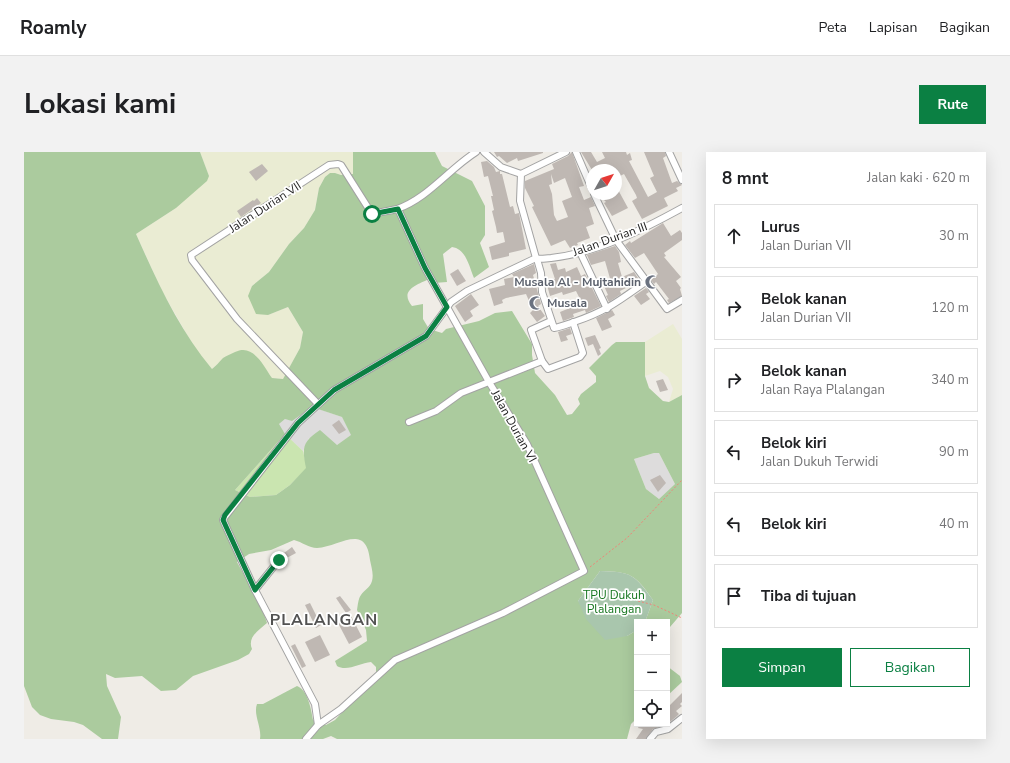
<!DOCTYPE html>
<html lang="id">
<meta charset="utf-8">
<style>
:root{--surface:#fff;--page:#f2f2f2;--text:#202124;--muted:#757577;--line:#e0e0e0;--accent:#0b8043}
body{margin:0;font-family:"Nunito Sans",sans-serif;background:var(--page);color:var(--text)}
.controls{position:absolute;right:12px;bottom:12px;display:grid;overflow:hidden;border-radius:0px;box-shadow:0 4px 16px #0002}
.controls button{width:36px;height:36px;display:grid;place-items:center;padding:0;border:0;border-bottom:1px solid var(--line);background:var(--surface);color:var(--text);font:20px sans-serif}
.compass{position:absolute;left:562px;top:12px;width:36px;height:36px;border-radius:50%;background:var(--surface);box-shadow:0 4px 16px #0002;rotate:51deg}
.stop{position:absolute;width:12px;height:12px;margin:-9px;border:3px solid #0b8043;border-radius:50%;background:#fff}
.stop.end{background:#0b8043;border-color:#fff;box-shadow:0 1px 4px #0008}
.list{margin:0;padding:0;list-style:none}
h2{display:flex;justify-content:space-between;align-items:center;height:52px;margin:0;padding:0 16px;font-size:17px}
h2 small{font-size:13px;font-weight:400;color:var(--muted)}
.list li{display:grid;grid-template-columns:26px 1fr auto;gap:12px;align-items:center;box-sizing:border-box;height:64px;margin:0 8px 8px;padding:0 8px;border:1px solid var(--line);border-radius:0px}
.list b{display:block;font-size:15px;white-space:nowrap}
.list p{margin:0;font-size:13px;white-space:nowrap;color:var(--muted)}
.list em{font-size:13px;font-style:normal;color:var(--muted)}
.actions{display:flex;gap:8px;padding:12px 16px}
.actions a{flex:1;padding:9px 0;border:1px solid var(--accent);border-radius:0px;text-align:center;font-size:14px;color:var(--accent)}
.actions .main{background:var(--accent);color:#fff}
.icon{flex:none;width:22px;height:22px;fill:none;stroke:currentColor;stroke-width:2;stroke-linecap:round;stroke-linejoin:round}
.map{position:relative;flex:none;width:658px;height:587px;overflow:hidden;border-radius:0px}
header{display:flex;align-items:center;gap:24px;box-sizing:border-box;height:56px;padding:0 20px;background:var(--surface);border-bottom:1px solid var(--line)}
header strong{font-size:19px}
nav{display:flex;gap:22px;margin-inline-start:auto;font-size:14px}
.intro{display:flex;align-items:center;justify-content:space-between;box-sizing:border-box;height:96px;padding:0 24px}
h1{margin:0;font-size:28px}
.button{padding:10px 18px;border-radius:0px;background:var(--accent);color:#fff;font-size:14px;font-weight:700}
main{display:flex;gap:24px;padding:0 24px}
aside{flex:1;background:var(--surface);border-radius:0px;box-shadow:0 4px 16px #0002}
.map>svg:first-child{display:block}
.residential{fill:#dddcdc}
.farmland{fill:#eaecd3}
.grass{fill:#cae5b0}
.forest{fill:#abcb9e;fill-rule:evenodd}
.cemetery{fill:#a9c6ad}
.building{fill:#bfb8b3;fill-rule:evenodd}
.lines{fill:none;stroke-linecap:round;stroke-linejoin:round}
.minor-casing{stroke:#a3a3a3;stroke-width:8}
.path{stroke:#ef8477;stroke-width:1;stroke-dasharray:2 2;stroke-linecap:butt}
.minor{stroke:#fff;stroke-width:6}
.route{stroke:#0b8043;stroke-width:5}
.labels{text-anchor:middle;stroke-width:3.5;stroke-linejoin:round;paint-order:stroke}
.street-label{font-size:12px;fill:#1f1f1f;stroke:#fff}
.worship-label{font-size:12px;font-weight:bold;fill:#5b616d;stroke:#fff;text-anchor:end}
.park-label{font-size:12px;fill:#14751d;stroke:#fff}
.district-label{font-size:16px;font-weight:bold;letter-spacing:1px;fill:#525252;stroke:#fff}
</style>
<header>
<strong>Roamly</strong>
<nav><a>Peta</a><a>Lapisan</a><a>Bagikan</a></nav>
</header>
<div class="intro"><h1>Lokasi kami</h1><a class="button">Rute</a></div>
<main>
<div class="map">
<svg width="658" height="587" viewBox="0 0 658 587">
<rect width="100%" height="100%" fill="#efece6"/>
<!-- residential -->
<g class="residential">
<polygon points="289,255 318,265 328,283 313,293 285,286 279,299 261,282 254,273 261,267 268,268"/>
<polygon points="630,301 635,301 651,332 635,347 622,337 610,307"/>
</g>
<!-- farmland -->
<g class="farmland">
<polygon points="176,0 329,0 329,22 317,23 311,21 306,21 301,25 295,36 291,58 280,76 265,92 245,120 228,134 244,163 264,155 279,180 276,196 259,227 248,226 231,203 200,206 188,217 173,200 138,139 112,82 152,56 185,24"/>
<polygon points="649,172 658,187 658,243 645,250 649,237 644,225 636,219 621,224 620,201 621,190"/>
</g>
<!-- grass -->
<polygon class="grass" points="261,282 279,299 283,316 266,333 252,343 226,345 211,338"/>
<!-- forest -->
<g class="forest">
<path d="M0,0h176l9,24 -2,5 -31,27 -40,26c21,47 43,96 76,135 4,-3 7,-7 11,-11 3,-2 8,-4 12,-6 18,-9 28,13 37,26l11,1 17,-31 3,-16 -15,-25 -20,8 -12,-1 -8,-18 4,-10 17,-14 20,-28 15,-16 11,-18 4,-22 6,-11 5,-4h5l6,2 12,-1v-22h82l7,14 30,15 13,25v29l-5,8 9,24 -15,11c-5,-12 -8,-29 -22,-31l-9,7 4,28 -13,1 -5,-4c-12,6 -30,11 -17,27l11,-2v15l6,10 13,4 4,-4 33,-8 16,-8 17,-2 20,33v11l3,18 20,22 12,20 5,-1 8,-10 -2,-5 3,-5 15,-12v-6l-7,-8 23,-23 4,-3h29v34l4,12 14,13 6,1 13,-7v218l-12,14 -3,7v-12h-22l8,-22c-18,-26 -22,-28 -53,-29l-22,30 49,35 10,-6v88l-6,6 -4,15h-290l-6,-3 -8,3h-63c2,-12 -7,-24 -3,-35h6l34,-18c11,4 14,23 16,34l13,5 9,-5 41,-44v-9l-5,-5c-11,1 -24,10 -34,4l-2,-5 32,-20 -1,-11 -9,-20c1,-5 1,-11 4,-15 3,-5 9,-7 11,-14 2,-7 -1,-15 -2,-21 -4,-38 -31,-13 -53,-12 -8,0 -15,-6 -23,-8l-23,10 -22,4 -12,8 25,46 5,15c-8,7 -20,14 -15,26l-3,5 -11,6 -45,16 -17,14 -15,1 -19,-15 -27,2 -9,-4 1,12 14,31 -3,22h-16l-19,-14 -9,-3 -23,-3 -11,-4 -8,-8 -8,-21zM288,255l30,10 9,18 -14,10 -17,-15c-18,12 -18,18 -14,38l-16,17 -14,10 -26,2 -15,-7 50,-56 -6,-10 6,-5 7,2zM630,301h5l16,31 -16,15 -13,-10 -12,-30z"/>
<polygon points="643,514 656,524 658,530 643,544"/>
</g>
<!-- cemetery -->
<path class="cemetery" d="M576,419c32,1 34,3 53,29l-8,22h-8v8l-10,6 -22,4 -19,-21 -8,-18z"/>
<!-- building -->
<g class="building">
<polygon points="470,0 519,0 519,1 494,9 493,6 483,11 475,4 473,5"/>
<path d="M548,0l12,34 -5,1 5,13 7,-3 4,9 -6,2 5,16 -8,3 4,11 -13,5 1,2 -8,3 -5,-8 -14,6 -19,-39 2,-1 -9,-18v-7l29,-12 -2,-5 16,-8zM527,22l3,9 11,-5 7,19 -10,4 6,16 -11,4 -3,-6 -2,-21 -3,-9 3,-1z"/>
<polygon points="557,0 567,0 573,10 581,6 578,0 602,0 603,3 606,1 608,8 605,9 624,45 633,40 626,26 630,24 620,0 641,0 642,4 639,6 648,31 653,29 658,33 652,36 654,39 640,46 644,54 618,67 608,49 613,46 612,43 600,22 592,26 592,18 568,18"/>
<polygon points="463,9 470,15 472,20 476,19 476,22 478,22 486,55 489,54 491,62 495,61 502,97 485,101 485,104 468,108 465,95 481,90 479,80 473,81 472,75 468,59 470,58 467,44 469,44 464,24 460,25 457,10"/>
<polygon points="238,12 244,19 232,29 225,20"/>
<polygon points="592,34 604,56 588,64 580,51 582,50 580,48 592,42"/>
<polygon points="233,46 237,51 217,65 213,59 229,48 230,49"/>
<polygon points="639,71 647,84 656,78 658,81 658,88 640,101 642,104 640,105 657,125 652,129 657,136 656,137 658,144 645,151 643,148 645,147 632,130 630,132 627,128 634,122 620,101 611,106 601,93 606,89 607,91"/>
<polygon points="591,94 595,100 597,110 594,111 598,125 610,120 616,129 605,136 604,135 596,139 597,142 585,150 582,144 584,143 580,134 587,130 581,109 567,113 563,103"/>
<polygon points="532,111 534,118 541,116 542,120 553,115 557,124 561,122 577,154 562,161 561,158 549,162 550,165 539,169 536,160 558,151 552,139 539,143 538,140 526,144 522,129 531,127 526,112"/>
<polygon points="510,112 512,121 509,123 517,152 514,154 521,164 513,170 506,161 509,158 502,142 482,146 478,148 479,151 470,154 465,137 481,133 480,127 490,125 488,122"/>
<polygon points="434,117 442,129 433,134 426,122"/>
<polygon points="622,136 625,140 622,142 626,147 617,153 610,144"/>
<polygon points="447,142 455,153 446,159 449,164 441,170 431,154"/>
<polygon points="588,158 591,163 584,167 588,175 578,179 572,166"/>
<polygon points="546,176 548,182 542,184 544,188 537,190 534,180"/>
<polygon points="571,183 577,196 575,197 577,202 574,204 569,192 564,194 561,186"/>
<polygon points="639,227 644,238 636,240 632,229"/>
<polygon points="315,268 322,278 315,282 308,273"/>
<polygon points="636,323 642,331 634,340 626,328"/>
<polygon points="268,395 272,401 259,408 256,404"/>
<polygon points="316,444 327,458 322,461 312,446"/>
<polygon points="286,451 297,473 292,476 281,453"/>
<polygon points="327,464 338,485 325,492 314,471"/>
<polygon points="296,483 306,503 291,510 281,490"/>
<polygon points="271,492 282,514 278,516 267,494"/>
<polygon points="658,541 658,550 656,552 658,554 652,559 655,562 652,565 642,573 629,577 622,587 612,587 619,577 614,576 616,572 643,572 643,556"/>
</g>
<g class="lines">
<defs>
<g id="minor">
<polyline points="460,0 477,15 497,22"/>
<polyline points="552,0 568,37"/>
<polyline points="645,0 658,28"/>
<polyline points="570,42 592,88 643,157 658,148"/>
<polyline points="556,100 583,157"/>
<path d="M512,106c4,2 10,0 15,0 46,-5 91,-28 131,-50"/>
<path d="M513,107l4,14 1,19 12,36c7,-1 14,-4 20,-6 33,-11 46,-22 73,-41"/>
<polyline points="518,209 507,178 527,169"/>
<path d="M294,252l-81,-85 -45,-59 -1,-5 138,-90 9,-1 3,1 31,49c8,-2 17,-3 25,-5 30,-10 52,-40 79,-57"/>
<polyline points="385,270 412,259 437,241 518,209 524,217 556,205 559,201 549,170"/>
<polyline points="231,438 255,408"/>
<polyline points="294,573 291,552 231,438 199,368 200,366 274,271 310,238 402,184 427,150 443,139 512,106 496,49 497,22 542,0"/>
<polyline points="282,587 294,573 317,557 371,508 479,461 560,419 503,292 465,230 401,116 374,57"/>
<polyline points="626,587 632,580 644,577 658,566"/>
</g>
</defs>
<!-- minor casing -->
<use href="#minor" class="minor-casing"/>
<!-- path -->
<g class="path">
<polyline points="566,415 603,386 658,328"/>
<polyline points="614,449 630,453 658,466"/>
</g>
<!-- minor -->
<use href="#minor" class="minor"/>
</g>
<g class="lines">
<!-- route -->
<polyline class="route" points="255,408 231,438 199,368 201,363 274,271 310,238 402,184 423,155 401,116 374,57 348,62"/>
</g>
<!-- icons -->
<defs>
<symbol id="mosque-bare" viewBox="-9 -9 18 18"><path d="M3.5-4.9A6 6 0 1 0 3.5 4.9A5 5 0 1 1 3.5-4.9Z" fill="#6b7280" stroke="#fff" stroke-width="2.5" paint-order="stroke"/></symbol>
</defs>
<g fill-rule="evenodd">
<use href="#mosque-bare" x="618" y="120" width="20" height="20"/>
<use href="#mosque-bare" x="502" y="141" width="20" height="20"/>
</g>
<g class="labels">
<!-- street labels -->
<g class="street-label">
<text transform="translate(241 55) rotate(-33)" y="4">Jalan Durian VII</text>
<text transform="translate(586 87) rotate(-20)" y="4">Jalan Durian III</text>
<text transform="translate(490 274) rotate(61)" y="4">Jalan Durian VI</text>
</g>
<!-- worship labels -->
<g class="worship-label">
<text x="617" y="134">Musala Al - Mujtahidin</text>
<text x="523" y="155" text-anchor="start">Musala</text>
</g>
<!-- park labels -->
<g class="park-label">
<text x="590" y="447">TPU Dukuh<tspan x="590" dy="14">Plalangan</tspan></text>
</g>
<!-- district labels -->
<g class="district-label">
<text x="300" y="473">PLALANGAN</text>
</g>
</g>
</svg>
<div class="controls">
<button>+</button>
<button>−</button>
<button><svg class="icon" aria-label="locate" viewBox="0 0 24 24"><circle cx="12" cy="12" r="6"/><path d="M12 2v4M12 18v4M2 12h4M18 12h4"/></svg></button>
</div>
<svg class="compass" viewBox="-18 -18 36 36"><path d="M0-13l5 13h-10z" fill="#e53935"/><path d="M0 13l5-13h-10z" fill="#757577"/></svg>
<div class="stop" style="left:348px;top:62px"></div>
<div class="stop end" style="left:255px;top:408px"></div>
</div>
<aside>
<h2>8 mnt<small>Jalan kaki · 620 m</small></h2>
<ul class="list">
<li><svg class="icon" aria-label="ahead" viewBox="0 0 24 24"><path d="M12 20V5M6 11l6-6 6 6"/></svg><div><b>Lurus</b><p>Jalan Durian VII</p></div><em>30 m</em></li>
<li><svg class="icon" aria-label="right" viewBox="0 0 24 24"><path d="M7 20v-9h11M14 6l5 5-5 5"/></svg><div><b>Belok kanan</b><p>Jalan Durian VII</p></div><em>120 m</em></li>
<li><svg class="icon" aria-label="right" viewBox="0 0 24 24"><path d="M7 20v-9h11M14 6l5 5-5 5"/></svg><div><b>Belok kanan</b><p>Jalan Raya Plalangan</p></div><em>340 m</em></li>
<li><svg class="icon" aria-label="left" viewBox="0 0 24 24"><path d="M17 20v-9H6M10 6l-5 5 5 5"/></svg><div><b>Belok kiri</b><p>Jalan Dukuh Terwidi</p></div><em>90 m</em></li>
<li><svg class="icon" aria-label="left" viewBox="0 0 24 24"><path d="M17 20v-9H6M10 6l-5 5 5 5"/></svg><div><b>Belok kiri</b></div><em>40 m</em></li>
<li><svg class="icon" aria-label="arrive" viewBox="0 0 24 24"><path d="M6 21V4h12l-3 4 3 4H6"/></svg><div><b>Tiba di tujuan</b></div></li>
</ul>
<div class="actions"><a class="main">Simpan</a><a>Bagikan</a></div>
</aside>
</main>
